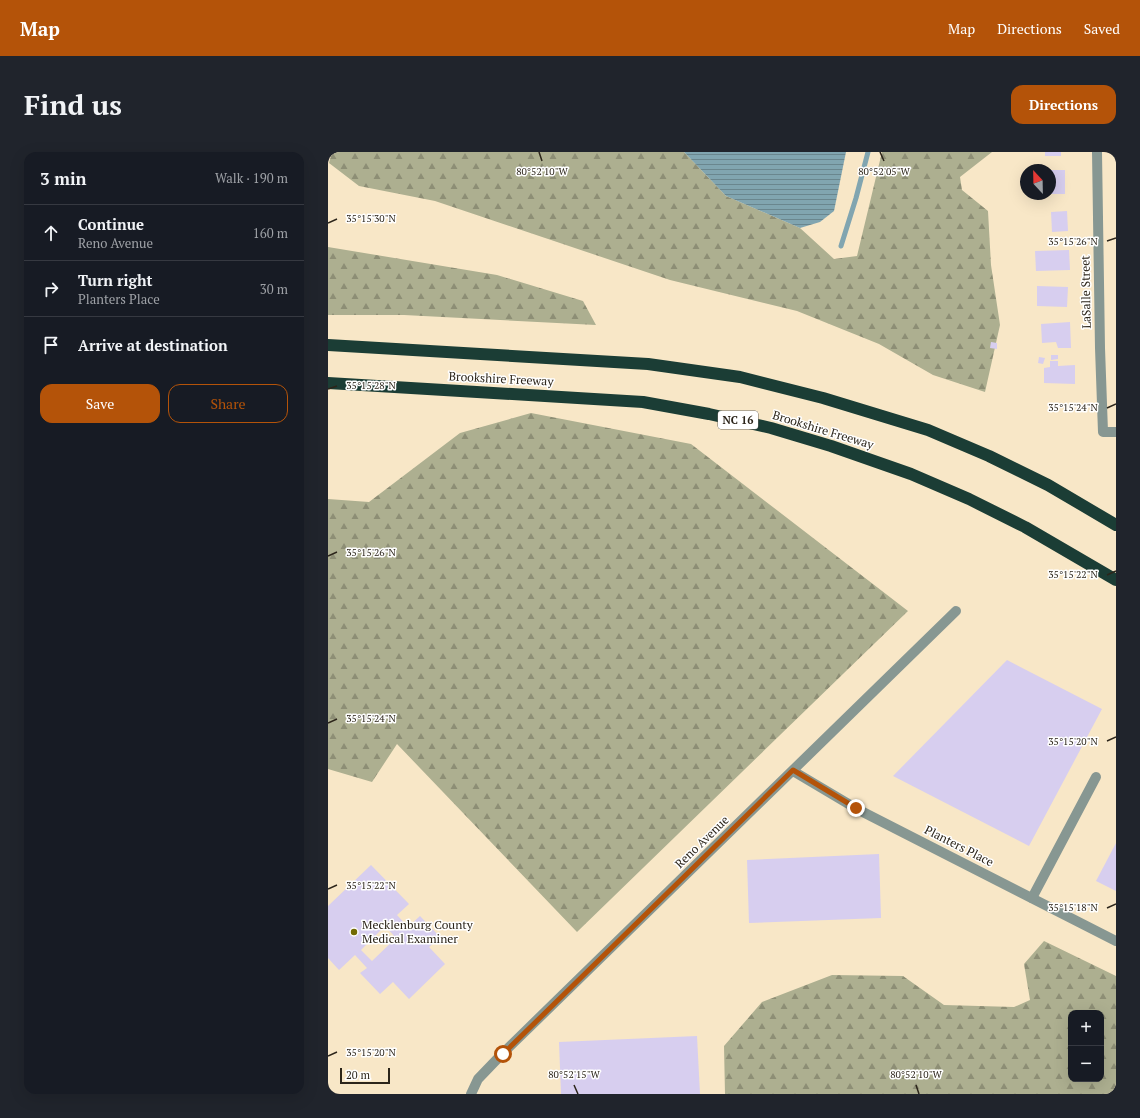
<!DOCTYPE html>
<meta charset="utf-8">
<style>
:root{--surface:#171b24;--page:#20242c;--text:#f1f3f6;--muted:#9ea1a6;--line:#363941;--accent:#b45309}
body{margin:0;font-family:"PT Serif",serif;background:var(--page);color:var(--text)}
.controls{position:absolute;right:12px;bottom:12px;display:grid;overflow:hidden;border-radius:8px;box-shadow:0 4px 16px #0002}
.controls button{width:36px;height:36px;display:grid;place-items:center;padding:0;border:0;border-bottom:1px solid var(--line);background:var(--surface);color:var(--text);font:20px sans-serif}
.compass{position:absolute;left:692px;top:12px;width:36px;height:36px;border-radius:50%;background:var(--surface);box-shadow:0 4px 16px #0002;rotate:338deg}
.scale{position:absolute;left:12px;bottom:10px;width:50px;box-sizing:border-box;padding-left:4px;border:2px solid #2c251a;border-top:0;font-size:11px;line-height:14px;white-space:nowrap;color:#2c251a;-webkit-text-stroke:3px #fff;paint-order:stroke}
.stop{position:absolute;width:12px;height:12px;margin:-9px;border:3px solid #b45309;border-radius:50%;background:#fff}
.stop.end{background:#b45309;border-color:#fff;box-shadow:0 1px 4px #0008}
.list{margin:0;padding:0;list-style:none}
h2{display:flex;justify-content:space-between;align-items:center;height:52px;margin:0;padding:0 16px;font-size:17px}
h2 small{font-size:13px;font-weight:400;color:var(--muted)}
.list li{display:grid;grid-template-columns:26px 1fr auto;gap:12px;align-items:center;box-sizing:border-box;height:56px;padding:0 16px;border-top:1px solid var(--line)}
.list b{display:block;font-size:15px;white-space:nowrap}
.list p{margin:0;font-size:13px;white-space:nowrap;color:var(--muted)}
.list em{font-size:13px;font-style:normal;color:var(--muted)}
.actions{display:flex;gap:8px;padding:12px 16px}
.actions a{flex:1;padding:9px 0;border:1px solid var(--accent);border-radius:12px;text-align:center;font-size:14px;color:var(--accent)}
.actions .main{background:var(--accent);color:#fff}
.icon{flex:none;width:22px;height:22px;fill:none;stroke:currentColor;stroke-width:2;stroke-linecap:round;stroke-linejoin:round}
.map{position:relative;flex:none;width:788px;height:942px;overflow:hidden;border-radius:12px}
header{display:flex;align-items:center;gap:24px;box-sizing:border-box;height:56px;padding:0 20px;background:var(--accent);color:#fff}
header strong{font-size:19px}
nav{display:flex;gap:22px;margin-inline-start:auto;font-size:14px}
.intro{display:flex;align-items:center;justify-content:space-between;box-sizing:border-box;height:96px;padding:0 24px}
h1{margin:0;font-size:28px}
.button{padding:10px 18px;border-radius:12px;background:var(--accent);color:#fff;font-size:14px;font-weight:700}
main{display:flex;gap:24px;padding:0 24px}
aside{flex:1;background:var(--surface);border-radius:12px;box-shadow:0 4px 16px #0002}
.map>svg:first-child{display:block}
.forest{fill:url(#forest-firs);fill-rule:evenodd}
.water{fill:url(#water-rules)}
.lines{fill:none;stroke-linecap:round;stroke-linejoin:round}
.stream{stroke:#81a5b0;stroke-width:5}
.building{fill:#d7ceef;fill-rule:evenodd}
.minor{stroke:#879792;stroke-width:10}
.highway{stroke:#1b3d35;stroke-width:12}
.route{stroke:#b45309;stroke-width:5}
.ticks{fill:none;stroke:#2c251a;stroke-width:1.5}
.poi-dot{fill:#726a04;stroke:#fff;stroke-width:1.5}
.labels{text-anchor:middle;stroke-width:3;stroke-linejoin:round;paint-order:stroke}
.shield{fill:#fff;stroke:#6b665f;stroke-width:1}
.shield-label{font-size:11px;font-weight:bold;fill:#2c251a}
.street-label{font-size:12px;fill:#2c251a;stroke:#fff}
.poi-label{font-size:12px;fill:#2c251a;stroke:#fff;text-anchor:start}
.ticks-label{font-size:10px;text-anchor:middle;fill:#2c251a;stroke:#fff;stroke-width:3;stroke-linejoin:round;paint-order:stroke}
</style>
<header>
<strong>Map</strong>
<nav><a>Map</a><a>Directions</a><a>Saved</a></nav>
</header>
<div class="intro"><h1>Find us</h1><a class="button">Directions</a></div>
<main>
<aside>
<h2>3 min<small>Walk · 190 m</small></h2>
<ul class="list">
<li><svg class="icon" aria-label="ahead" viewBox="0 0 24 24"><path d="M12 20V5M6 11l6-6 6 6"/></svg><div><b>Continue</b><p>Reno Avenue</p></div><em>160 m</em></li>
<li><svg class="icon" aria-label="right" viewBox="0 0 24 24"><path d="M7 20v-9h11M14 6l5 5-5 5"/></svg><div><b>Turn right</b><p>Planters Place</p></div><em>30 m</em></li>
<li><svg class="icon" aria-label="arrive" viewBox="0 0 24 24"><path d="M6 21V4h12l-3 4 3 4H6"/></svg><div><b>Arrive at destination</b></div></li>
</ul>
<div class="actions"><a class="main">Save</a><a>Share</a></div>
</aside>
<div class="map">
<svg width="788" height="942" viewBox="0 0 788 942">
<defs>
<pattern id="forest-firs" width="22" height="20" patternUnits="userSpaceOnUse"><rect width="22" height="20" fill="#adaf90"/><path d="M5 1l3.5 6h-7zM16 11l3.5 6h-7z" fill="#8d8e75"/></pattern>
<pattern id="water-rules" width="6" height="5" patternUnits="userSpaceOnUse"><rect width="6" height="5" fill="#81a5b0"/><path d="M0 2.5h6" fill="none" stroke="#6a868e"/></pattern>
</defs>
<rect width="100%" height="100%" fill="#f8e7c7"/>
<!-- forest -->
<g class="forest">
<polygon points="4,0 356,0 398,44 472,76 506,107 529,104 554,0 664,0 632,25 634,38 660,59 663,113 672,173 657,240 605,223 551,192 469,159 342,128 107,49 31,34 1,11"/>
<polygon points="0,95 169,123 255,149 268,173 76,163 0,163"/>
<polygon points="203,261 363,292 580,459 249,780 69,592 44,630 0,617 0,347 41,350 132,281"/>
<path d="M716,789l72,35v118h-391l-1,-48 38,-44 70,-27 71,1 41,29 70,2 16,-7 -6,-36zM743,861h30v66h-30z"/>
</g>
<!-- water -->
<polygon class="water" points="356,0 518,0 506,59 492,70 472,76 398,44"/>
<g class="lines">
<!-- stream -->
<polyline class="stream" points="513,94 528,46 540,0"/>
</g>
<!-- building -->
<g class="building">
<rect x="717" y="0" width="16" height="4"/>
<rect x="722" y="18" width="15" height="24"/>
<polygon points="739,59 740,79 724,80 723,60"/>
<polygon points="741,98 742,118 708,119 707,99"/>
<polygon points="709,134 740,135 739,155 709,154"/>
<polygon points="742,170 743,196 730,196 728,190 714,191 713,172"/>
<polygon points="663,190 669,191 669,197 662,196"/>
<polygon points="723,203 730,203 730,207 723,208"/>
<polygon points="711,205 717,206 715,212 710,211"/>
<polygon points="722,209 730,209 730,214 747,213 747,232 716,231 716,216 722,215"/>
<polygon points="679,508 774,557 701,694 565,624"/>
<polygon points="788,691 788,739 768,729"/>
<polygon points="551,702 553,766 421,771 419,708"/>
<path d="M43,713l38,39 -12,11 11,12 12,-11 20,21 -11,10 16,17 -36,35 -16,-17 -13,12 -20,-21 7,-5 -12,-13 -16,15 -11,-12v-52zM57,774l11,12 -24,23 -11,-11z"/>
<polygon points="369,884 372,942 233,942 231,890"/>
</g>
<g class="lines">
<!-- minor -->
<g class="minor">
<polyline points="769,0 772,196 775,280 788,280"/>
<polyline points="465,619 529,657 788,789"/>
<polyline points="704,746 768,625"/>
<polyline points="143,942 150,927 175,901 628,459"/>
</g>
<!-- highway -->
<g class="highway">
<polyline points="0,193 320,212 412,225 495,246 600,278 661,304 720,333 788,373"/>
<polyline points="0,231 315,250 381,262 443,276 503,294 583,322 641,347 697,375 788,428"/>
</g>
</g>
<g class="lines">
<!-- route -->
<polyline class="route" points="175,902 465,618 528,656"/>
</g>
<!-- ticks -->
<path class="ticks" d="M211,0l3,9M552,0l4,9M0,71l9,-4M779,89l9,-3M0,237l9,-3M779,256l9,-4M0,404l9,-4M779,423l9,-4M0,571l9,-4M779,589l9,-4M0,737l9,-4M779,756l9,-4M0,904l9,-4M246,933l4,9M588,933l3,9"/>
<!-- markers -->
<circle class="poi-dot" cx="26" cy="780" r="4"/>
<g class="labels">
<!-- shield labels -->
<rect class="shield" x="390" y="259" width="40" height="18" rx="3"/>
<g class="shield-label">
<text x="410" y="272">NC 16</text>
</g>
<!-- street labels -->
<g class="street-label">
<text transform="translate(758 140) rotate(-91)" y="4">LaSalle Street</text>
<text transform="translate(173 227) rotate(3)" y="4">Brookshire Freeway</text>
<text transform="translate(495 278) rotate(17)" y="4">Brookshire Freeway</text>
<text transform="translate(374 690) rotate(-44)" y="4">Reno Avenue</text>
<text transform="translate(631 694) rotate(27)" y="4">Planters Place</text>
</g>
<!-- poi labels -->
<g class="poi-label">
<text x="34" y="777">Mecklenburg County<tspan x="34" dy="14">Medical Examiner</tspan></text>
</g>
</g>
<g class="ticks-label">
<text x="214" y="23">80°52'10"W</text>
<text x="556" y="23">80°52'05"W</text>
<text x="43" y="70">35°15'30"N</text>
<text x="745" y="93">35°15'26"N</text>
<text x="43" y="237">35°15'28"N</text>
<text x="745" y="259">35°15'24"N</text>
<text x="43" y="404">35°15'26"N</text>
<text x="745" y="426">35°15'22"N</text>
<text x="43" y="570">35°15'24"N</text>
<text x="745" y="593">35°15'20"N</text>
<text x="43" y="737">35°15'22"N</text>
<text x="745" y="759">35°15'18"N</text>
<text x="43" y="904">35°15'20"N</text>
<text x="246" y="926">80°52'15"W</text>
<text x="588" y="926">80°52'10"W</text>
</g>
</svg>
<div class="controls">
<button>+</button>
<button>−</button>
</div>
<svg class="compass" viewBox="-18 -18 36 36"><path d="M0-13l5 13h-10z" fill="#e53935"/><path d="M0 13l5-13h-10z" fill="#9ea1a6"/></svg>
<div class="scale">20 m</div>
<div class="stop" style="left:175px;top:902px"></div>
<div class="stop end" style="left:528px;top:656px"></div>
</div>
</main>
